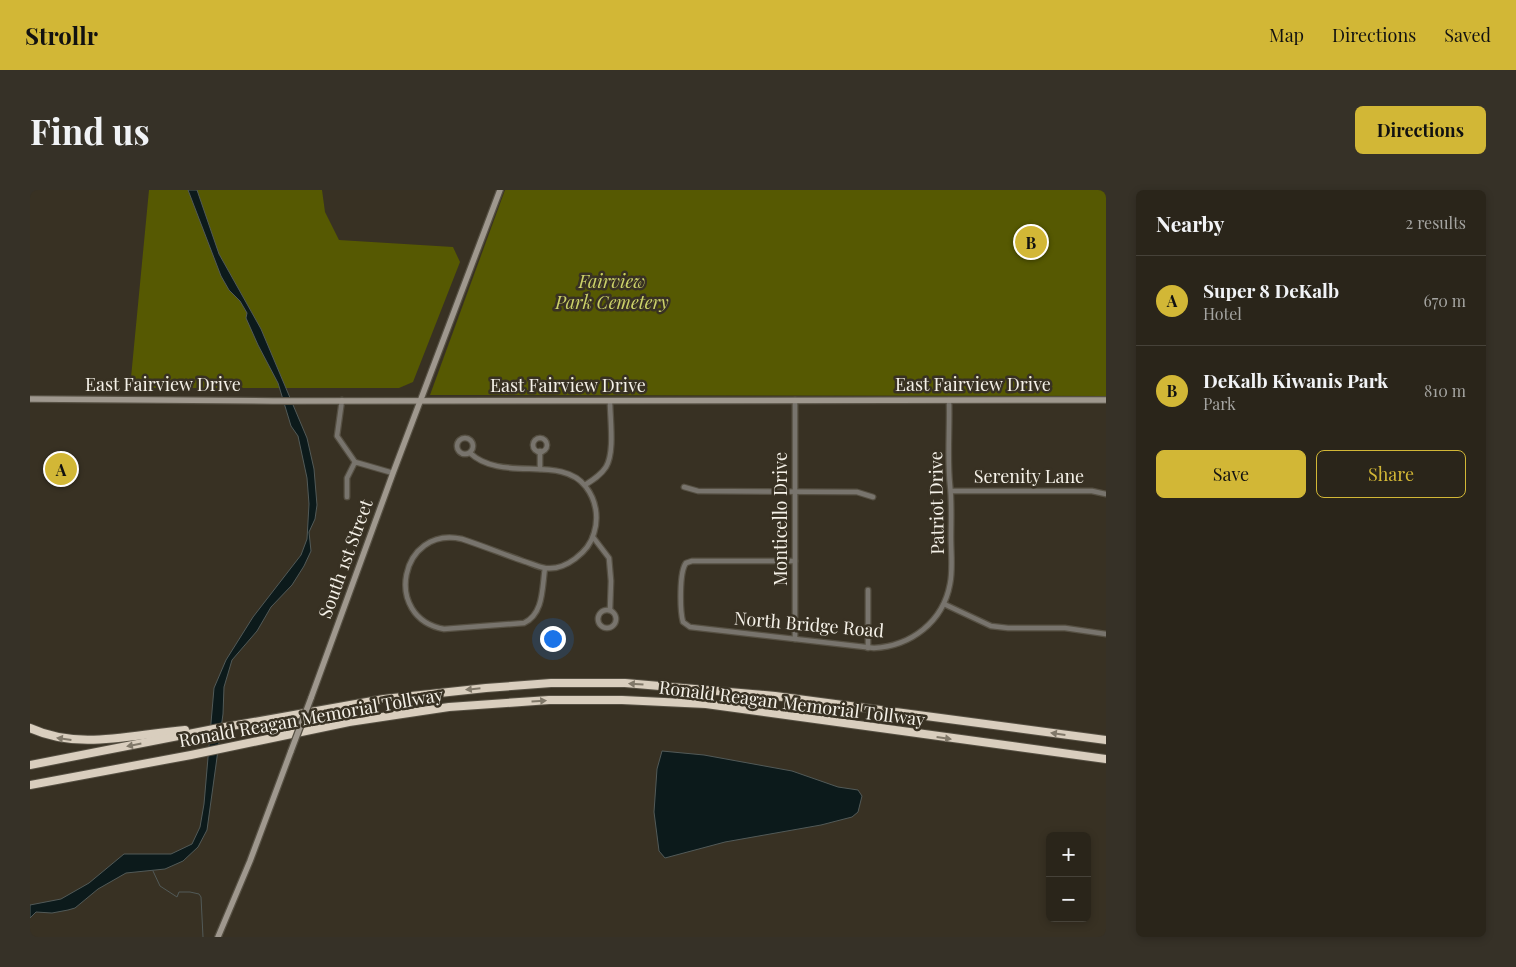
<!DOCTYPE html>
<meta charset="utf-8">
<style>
:root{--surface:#2a251a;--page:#363127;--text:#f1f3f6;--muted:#a5a5a2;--line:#464239;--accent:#d2b736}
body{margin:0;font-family:"Playfair Display",serif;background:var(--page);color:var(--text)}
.controls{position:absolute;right:15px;bottom:15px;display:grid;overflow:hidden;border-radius:8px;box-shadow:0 2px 8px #0003}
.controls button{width:45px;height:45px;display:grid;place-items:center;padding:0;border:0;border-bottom:1px solid var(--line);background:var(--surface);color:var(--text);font:25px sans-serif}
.you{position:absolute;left:522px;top:448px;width:18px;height:18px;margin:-12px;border:4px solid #fff;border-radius:50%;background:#1a73e8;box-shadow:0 0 0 8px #1a73e833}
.badge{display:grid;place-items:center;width:32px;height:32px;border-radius:50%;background:var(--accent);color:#111;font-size:16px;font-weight:700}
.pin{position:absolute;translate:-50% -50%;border:2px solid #fff;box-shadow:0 1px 5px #0006}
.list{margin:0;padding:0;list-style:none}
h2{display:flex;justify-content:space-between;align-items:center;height:65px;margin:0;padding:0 20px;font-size:21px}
h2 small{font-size:16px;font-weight:400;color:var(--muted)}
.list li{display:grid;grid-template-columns:32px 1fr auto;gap:15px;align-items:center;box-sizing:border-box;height:90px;padding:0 20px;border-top:1px solid var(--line)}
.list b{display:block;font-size:19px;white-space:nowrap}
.list p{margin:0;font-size:16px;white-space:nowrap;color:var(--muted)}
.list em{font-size:16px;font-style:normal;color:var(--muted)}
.actions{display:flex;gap:10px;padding:15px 20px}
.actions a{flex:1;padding:11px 0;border:1px solid var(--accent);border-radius:8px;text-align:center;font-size:18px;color:var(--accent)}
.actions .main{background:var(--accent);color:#111}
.map{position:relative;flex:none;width:1076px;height:747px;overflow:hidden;border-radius:8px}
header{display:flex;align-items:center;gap:30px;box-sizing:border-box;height:70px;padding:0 25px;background:var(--accent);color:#111}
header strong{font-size:24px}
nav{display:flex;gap:28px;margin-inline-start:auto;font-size:18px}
.intro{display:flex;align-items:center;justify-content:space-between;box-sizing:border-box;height:120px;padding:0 30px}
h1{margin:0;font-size:35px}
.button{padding:12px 22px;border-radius:8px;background:var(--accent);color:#111;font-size:18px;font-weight:700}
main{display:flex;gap:30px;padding:0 30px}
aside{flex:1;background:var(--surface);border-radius:8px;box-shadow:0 2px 8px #0003}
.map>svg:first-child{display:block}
.green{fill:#565902}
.water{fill:#0c1a1b;stroke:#525a58}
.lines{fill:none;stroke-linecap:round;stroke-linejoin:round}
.stream{stroke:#525a58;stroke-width:1}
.street-casing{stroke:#565043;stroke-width:7}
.secondary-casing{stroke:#565043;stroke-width:8}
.highway-casing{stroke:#565043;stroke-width:10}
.street{stroke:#78746d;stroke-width:4.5}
.secondary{stroke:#9f988e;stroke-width:5.5}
.highway{stroke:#d9cebe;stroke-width:8}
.secondary-bridge-casing{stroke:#565043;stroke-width:8;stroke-linecap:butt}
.secondary-bridge{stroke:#9f988e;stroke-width:5.5}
.oneway{fill:#807869}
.labels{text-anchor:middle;stroke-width:5;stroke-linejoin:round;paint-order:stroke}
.park-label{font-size:18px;font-style:italic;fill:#ccd269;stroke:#383123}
.street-label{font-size:18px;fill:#f5f1e8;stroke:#383123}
</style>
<header>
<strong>Strollr</strong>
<nav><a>Map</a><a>Directions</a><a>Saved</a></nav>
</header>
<div class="intro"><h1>Find us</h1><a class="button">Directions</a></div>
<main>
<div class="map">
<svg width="1076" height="747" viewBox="0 0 1076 747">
<rect width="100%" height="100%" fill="#383123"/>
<!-- green -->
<g class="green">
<polygon points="119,0 292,0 295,22 309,50 423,57 430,72 383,192 369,198 100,198"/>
<polygon points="475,0 1076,0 1076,206 400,205"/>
</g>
<!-- water -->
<g class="water">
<polygon points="158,0 167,0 189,64 231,139 277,248 284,279 287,315 285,329 279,342 281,361 274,376 262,395 241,417 227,441 202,470 194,497 193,524 177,640 168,657 153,671 135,679 96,683 68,699 45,718 38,720 22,723 6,722 0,728 0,715 31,709 59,693 94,664 141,664 162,654 170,637 174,614 184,498 196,470 223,427 271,365 277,349 279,314 277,288 268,246 261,236 248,193 228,155 216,128 217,123 210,111 199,100 191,86"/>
<polygon points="632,561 674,565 762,581 808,597 828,600 832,606 828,622 822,627 791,635 695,652 635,668 629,661 624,622 627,579"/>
</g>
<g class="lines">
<!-- stream -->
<polyline class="stream" points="123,681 130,696 147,707 149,702 160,702 169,704 171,707 173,747"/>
<defs>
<g id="street">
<polyline points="312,210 307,246 325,272"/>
<circle cx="510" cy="255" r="7"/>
<circle cx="435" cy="256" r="8"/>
<path d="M440,263c32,30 92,1 116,34 10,13 13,30 8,46 -5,19 -29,38 -49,35 -7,-1 -15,-5 -22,-7 -20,-7 -40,-15 -61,-22 -62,-14 -80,79 -18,90l80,-6c20,-9 18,-36 21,-55"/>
<polyline points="510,279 510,261"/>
<path d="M555,295c8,-5 16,-10 21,-18 9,-15 4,-48 4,-66"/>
<polyline points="654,297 668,301 827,302 843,307"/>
<polyline points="921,301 1062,301 1076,304"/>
<polyline points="317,307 317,288 325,272 363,283"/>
<polyline points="563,347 579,368 581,391 580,420"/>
<path d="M765,371h-103l-6,2c-7,9 -6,48 -3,59l7,5 184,21c37,-2 69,-26 76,-64 3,-14 1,-31 1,-46 0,-18 1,-36 -1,-53 -3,-27 0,-57 -1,-85"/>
<polyline points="838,400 838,458"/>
<polyline points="914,414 961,436 978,438 1035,438 1076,444"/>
<circle cx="577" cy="429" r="9"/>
<polyline points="765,449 765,210"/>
</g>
<g id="secondary">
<polyline points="0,209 243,211 1076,210"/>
<polyline points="281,508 363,283 470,0"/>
<polyline points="188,747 220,671 261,561"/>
</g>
<g id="highway">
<path d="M0,538c50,23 103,6 155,2"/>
<polyline points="0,575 184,539 354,509 456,498 521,493 595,493 745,506 1076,550"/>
<polyline points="0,595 161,565 319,532 419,517 519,510 592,510 676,514 1076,569"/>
</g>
</defs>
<!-- street casing -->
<use href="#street" class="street-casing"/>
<!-- secondary casing -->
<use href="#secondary" class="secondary-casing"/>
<!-- highway casing -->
<use href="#highway" class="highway-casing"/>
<!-- street -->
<use href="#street" class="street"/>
<!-- secondary -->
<use href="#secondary" class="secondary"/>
<!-- highway -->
<use href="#highway" class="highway"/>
<defs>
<polyline id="secondary-bridge" points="261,561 281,508"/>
</defs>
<!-- secondary-bridge casing -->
<use href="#secondary-bridge" class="secondary-bridge-casing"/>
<!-- secondary-bridge -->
<use href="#secondary-bridge" class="secondary-bridge"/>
</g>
<!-- one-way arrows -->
<defs><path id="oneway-solid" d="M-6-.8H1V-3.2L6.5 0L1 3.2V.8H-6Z" transform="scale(1.25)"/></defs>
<g class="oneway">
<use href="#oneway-solid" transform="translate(606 494) rotate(-176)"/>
<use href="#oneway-solid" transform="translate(443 499) rotate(174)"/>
<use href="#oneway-solid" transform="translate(509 511) rotate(-4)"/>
<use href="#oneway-solid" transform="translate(1028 544) rotate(-172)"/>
<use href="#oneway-solid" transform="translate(914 548) rotate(8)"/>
<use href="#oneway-solid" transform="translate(34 549) rotate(-172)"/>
<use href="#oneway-solid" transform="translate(104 555) rotate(169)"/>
</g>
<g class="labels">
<!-- park labels -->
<g class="park-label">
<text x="582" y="98">Fairview<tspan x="582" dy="21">Park Cemetery</tspan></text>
</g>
<!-- street labels -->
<g class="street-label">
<text x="133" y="201">East Fairview Drive</text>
<text x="943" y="201">East Fairview Drive</text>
<text x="538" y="202">East Fairview Drive</text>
<text x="999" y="293">Serenity Lane</text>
<text transform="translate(907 313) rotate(-91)" y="6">Patriot Drive</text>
<text transform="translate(751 329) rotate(-90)" y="6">Monticello Drive</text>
<text transform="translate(316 369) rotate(-70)" y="6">South 1st Street</text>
<text transform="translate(779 435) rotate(5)" y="6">North Bridge Road</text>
<text transform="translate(762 514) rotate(7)" y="6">Ronald Reagan Memorial Tollway</text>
<text transform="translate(281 528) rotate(-10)" y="6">Ronald Reagan Memorial Tollway</text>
</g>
</g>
</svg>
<div class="controls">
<button>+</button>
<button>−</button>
</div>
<div class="you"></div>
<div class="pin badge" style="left:31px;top:279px">A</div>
<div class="pin badge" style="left:1001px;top:52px">B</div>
</div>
<aside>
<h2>Nearby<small>2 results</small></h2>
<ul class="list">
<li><span class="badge">A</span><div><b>Super 8 DeKalb</b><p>Hotel</p></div><em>670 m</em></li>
<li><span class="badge">B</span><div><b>DeKalb Kiwanis Park</b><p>Park</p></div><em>810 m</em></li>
</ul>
<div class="actions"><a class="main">Save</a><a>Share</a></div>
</aside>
</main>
